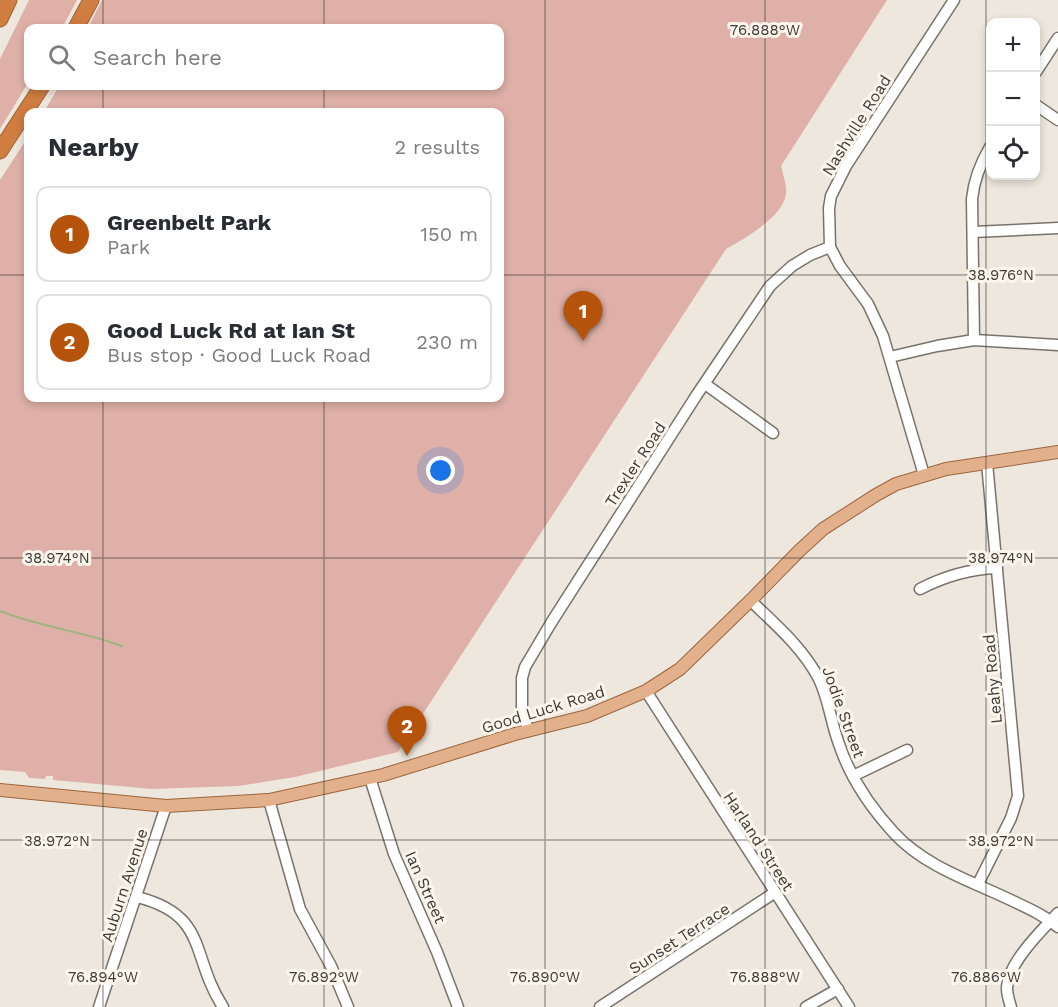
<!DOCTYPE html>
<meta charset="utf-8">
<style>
:root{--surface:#fff;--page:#f7f7f7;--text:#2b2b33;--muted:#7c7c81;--line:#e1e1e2;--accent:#b45309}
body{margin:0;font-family:"Work Sans",sans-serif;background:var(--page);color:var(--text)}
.controls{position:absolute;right:18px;top:18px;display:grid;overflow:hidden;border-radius:12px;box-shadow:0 3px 9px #0003}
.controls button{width:54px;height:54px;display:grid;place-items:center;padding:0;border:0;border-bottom:2px solid var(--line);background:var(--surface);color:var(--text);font:30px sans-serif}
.you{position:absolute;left:441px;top:471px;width:21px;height:21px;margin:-15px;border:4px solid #fff;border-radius:50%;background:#1a73e8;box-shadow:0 0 0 9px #1a73e833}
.badge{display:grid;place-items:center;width:39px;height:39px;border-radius:50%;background:var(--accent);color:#fff;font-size:20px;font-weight:700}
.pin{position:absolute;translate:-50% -50px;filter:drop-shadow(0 2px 3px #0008)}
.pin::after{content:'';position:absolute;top:32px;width:21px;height:18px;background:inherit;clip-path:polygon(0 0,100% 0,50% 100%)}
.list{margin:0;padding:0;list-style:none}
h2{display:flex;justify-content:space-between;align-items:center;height:78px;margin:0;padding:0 24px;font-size:26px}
h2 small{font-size:20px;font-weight:400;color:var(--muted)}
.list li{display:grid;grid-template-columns:39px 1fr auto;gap:18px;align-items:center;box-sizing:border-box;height:96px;margin:0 12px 12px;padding:0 12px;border:2px solid var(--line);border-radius:12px}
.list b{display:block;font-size:22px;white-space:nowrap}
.list p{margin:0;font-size:20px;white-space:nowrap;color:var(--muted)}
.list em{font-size:20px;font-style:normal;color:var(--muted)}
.icon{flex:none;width:33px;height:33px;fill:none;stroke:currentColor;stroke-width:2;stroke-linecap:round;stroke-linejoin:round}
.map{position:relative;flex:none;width:1058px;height:1007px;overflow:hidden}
.search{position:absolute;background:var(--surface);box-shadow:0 3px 9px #0003;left:24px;top:24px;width:480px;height:66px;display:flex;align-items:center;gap:15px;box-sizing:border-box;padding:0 21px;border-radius:12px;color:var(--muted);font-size:22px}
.panel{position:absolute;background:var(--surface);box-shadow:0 3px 9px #0003;left:24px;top:108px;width:480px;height:294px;border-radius:12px}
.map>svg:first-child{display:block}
.green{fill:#deb0a7}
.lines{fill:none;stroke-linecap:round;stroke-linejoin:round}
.stream{stroke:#9eb380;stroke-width:2}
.minor-casing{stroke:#78736b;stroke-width:13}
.major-casing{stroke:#9c663d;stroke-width:14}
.highway-casing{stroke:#9c663d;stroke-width:17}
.minor{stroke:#fff;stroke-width:10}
.major{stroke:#e2b18c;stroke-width:12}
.highway{stroke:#cf7d40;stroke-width:15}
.ticks{fill:none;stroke:#3e3c38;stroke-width:1.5;stroke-opacity:0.45}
.labels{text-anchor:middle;stroke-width:6;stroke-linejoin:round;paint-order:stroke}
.street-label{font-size:16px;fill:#3e3c38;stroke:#fbf5eb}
.ticks-label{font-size:15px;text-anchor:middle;fill:#3e3c38;stroke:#fbf5eb;stroke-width:6;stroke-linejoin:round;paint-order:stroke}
</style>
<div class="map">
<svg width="1058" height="1007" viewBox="0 0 1058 1007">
<rect width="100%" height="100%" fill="#ede7de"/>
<!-- green -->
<g class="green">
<polygon points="29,0 77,0 62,28 28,28 28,83 0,129 0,59"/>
<path d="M102,0h785l-106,166c2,9 6,19 5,28 -3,23 -41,44 -60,55l-328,503 -103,25 -57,9 -86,3 -99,-9v-4h-7l-1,3 -16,-1 -4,-6 -25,-2v-590l28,-43v261h472v-286h-456l15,-26h441v-58h-412z"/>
</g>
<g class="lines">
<!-- stream -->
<path class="stream" d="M0,611c39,16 82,20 122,35"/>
<defs>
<g id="minor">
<polyline points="1036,72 1058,38"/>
<polyline points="1036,105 1058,120"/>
<polyline points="973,232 1058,228"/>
<path d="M974,340l-2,-141c2,-20 8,-35 18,-52"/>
<polyline points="890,357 937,346 974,340 1058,345"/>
<polyline points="705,384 773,433"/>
<polyline points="924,475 883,336 868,304 840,266 830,247 829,208 831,196 846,166 954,0"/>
<path d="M920,589c25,-13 49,-20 77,-21"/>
<path d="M751,601c25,24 52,47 68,78 10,21 12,44 20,65 11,33 32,64 55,89 31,34 80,49 121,69 15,7 30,14 43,25"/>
<polyline points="646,691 849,1007"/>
<polyline points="528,731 522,707 522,678 525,667 551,623 696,396 770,286 792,266 810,255 830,247"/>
<polyline points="853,776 907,750"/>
<polyline points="370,778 394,854 437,952 458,1007"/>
<polyline points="269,800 300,909 331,966 348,1007"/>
<polyline points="978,884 1011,818 1018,796 987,463"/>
<path d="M137,897c72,18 53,59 86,110"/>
<polyline points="99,1007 166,806"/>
<polyline points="600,1007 774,893"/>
<polyline points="806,1007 838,989"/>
<path d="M1011,1007c-2,-6 -4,-12 -4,-19 1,-25 34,-57 51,-75"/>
</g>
<polyline id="major" points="0,790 166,806 269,800 383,775 515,734 587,716 646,691 680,669 754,597 799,551 823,529 876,495 896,484 946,469 1058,452"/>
<g id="highway">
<polyline points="0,19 9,0"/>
<polyline points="76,28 91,0"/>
<polyline points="0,151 42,86"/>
</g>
</defs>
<!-- minor casing -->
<use href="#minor" class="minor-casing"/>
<!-- major casing -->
<use href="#major" class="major-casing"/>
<!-- highway casing -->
<use href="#highway" class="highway-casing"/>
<!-- minor -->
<use href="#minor" class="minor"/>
<!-- major -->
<use href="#major" class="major"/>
<!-- highway -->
<use href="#highway" class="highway"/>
</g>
<!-- ticks -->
<path class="ticks" d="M103,0v28M324,0v28M545,0v1007M765,0v1007M986,0v1007M103,86v26M324,86v26M0,275h28M500,275h558M103,398v609M324,398v609M0,558h1058M0,840h1058"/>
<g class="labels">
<!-- street labels -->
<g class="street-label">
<text transform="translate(856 125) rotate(-58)" y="6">Nashville Road</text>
<text transform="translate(635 464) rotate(-57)" y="6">Trexler Road</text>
<text transform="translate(992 679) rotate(-95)" y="6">Leahy Road</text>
<text transform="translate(543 709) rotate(-17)" y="6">Good Luck Road</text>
<text transform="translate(844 712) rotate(70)" y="6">Jodie Street</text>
<text transform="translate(759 841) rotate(57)" y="6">Harland Street</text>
<text transform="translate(124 885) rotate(-72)" y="6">Auburn Avenue</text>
<text transform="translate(426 887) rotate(66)" y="6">Ian Street</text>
<text transform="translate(679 938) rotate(-33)" y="6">Sunset Terrace</text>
</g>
</g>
<g class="ticks-label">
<text x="765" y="35">76.888°W</text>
<text x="1001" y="280">38.976°N</text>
<text x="57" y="563">38.974°N</text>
<text x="1001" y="563">38.974°N</text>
<text x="57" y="846">38.972°N</text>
<text x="1001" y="846">38.972°N</text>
<text x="103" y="982">76.894°W</text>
<text x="324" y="982">76.892°W</text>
<text x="545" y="982">76.890°W</text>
<text x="765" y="982">76.888°W</text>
<text x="986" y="982">76.886°W</text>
</g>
</svg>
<div class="controls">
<button>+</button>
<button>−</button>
<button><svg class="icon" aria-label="locate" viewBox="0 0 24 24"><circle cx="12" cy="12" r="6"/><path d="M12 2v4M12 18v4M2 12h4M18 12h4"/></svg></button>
</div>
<div class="you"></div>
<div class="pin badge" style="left:583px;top:341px">1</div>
<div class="pin badge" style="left:407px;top:756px">2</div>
<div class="search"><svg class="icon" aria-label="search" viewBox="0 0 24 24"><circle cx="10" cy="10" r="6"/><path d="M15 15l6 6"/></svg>Search here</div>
<section class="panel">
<h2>Nearby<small>2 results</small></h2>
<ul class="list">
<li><span class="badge">1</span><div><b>Greenbelt Park</b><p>Park</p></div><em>150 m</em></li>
<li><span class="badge">2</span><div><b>Good Luck Rd at Ian St</b><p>Bus stop · Good Luck Road</p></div><em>230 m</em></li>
</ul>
</section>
</div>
